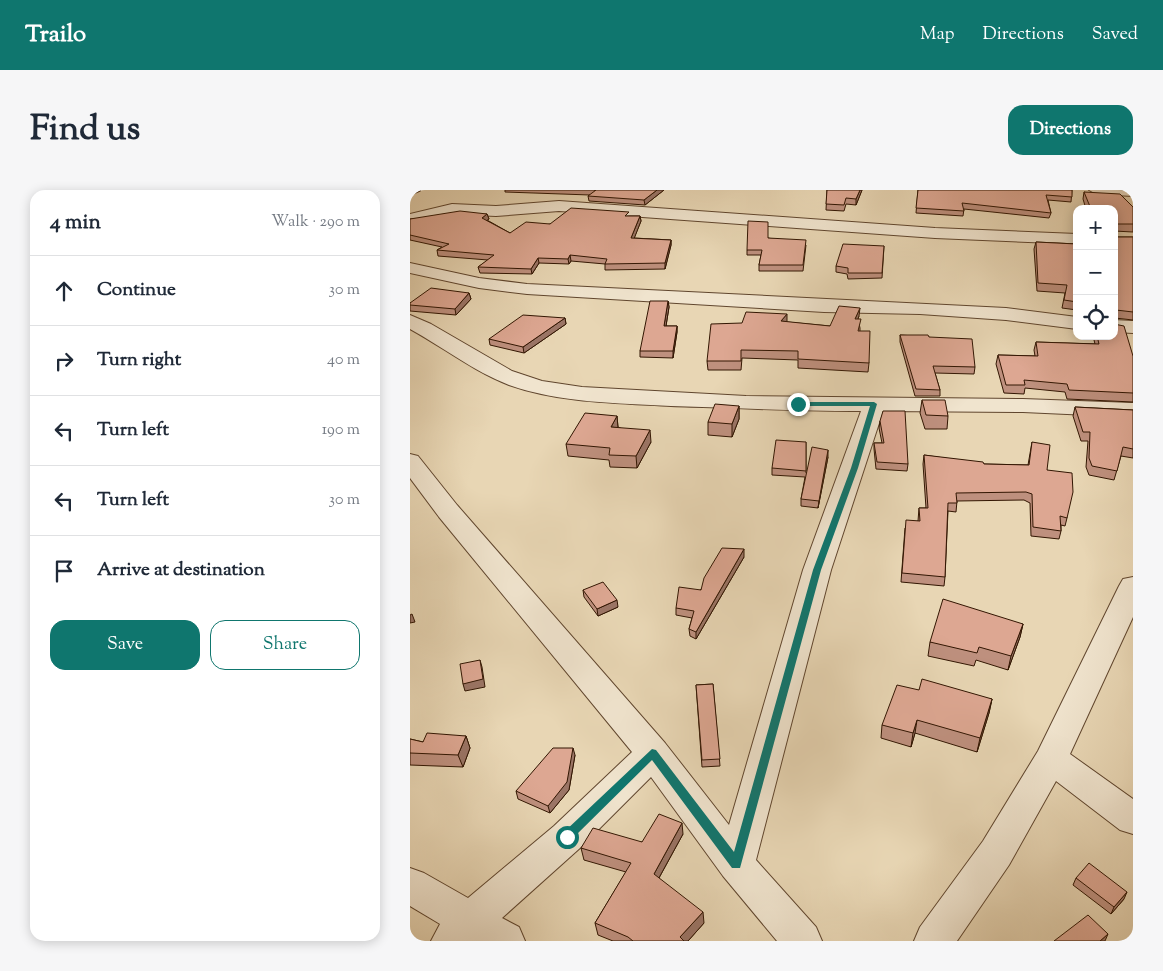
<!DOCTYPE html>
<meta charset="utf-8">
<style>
:root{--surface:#fff;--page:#f6f6f7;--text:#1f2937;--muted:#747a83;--line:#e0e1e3;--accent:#0f766e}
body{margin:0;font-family:"Sorts Mill Goudy",serif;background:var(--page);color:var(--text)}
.controls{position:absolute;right:15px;top:15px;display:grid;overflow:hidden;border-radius:10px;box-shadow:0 2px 12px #0003}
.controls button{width:45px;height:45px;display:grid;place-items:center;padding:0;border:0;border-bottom:1px solid var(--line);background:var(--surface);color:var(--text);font:25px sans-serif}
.stop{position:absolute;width:15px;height:15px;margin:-11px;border:4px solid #0f766e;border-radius:50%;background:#fff}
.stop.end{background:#0f766e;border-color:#fff;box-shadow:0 1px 5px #0008}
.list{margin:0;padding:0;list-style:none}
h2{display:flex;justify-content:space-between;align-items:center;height:65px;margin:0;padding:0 20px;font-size:21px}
h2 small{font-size:16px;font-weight:400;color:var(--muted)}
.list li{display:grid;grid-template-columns:32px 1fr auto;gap:15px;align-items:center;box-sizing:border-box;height:70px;padding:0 20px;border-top:1px solid var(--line)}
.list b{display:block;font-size:19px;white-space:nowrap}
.list em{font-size:16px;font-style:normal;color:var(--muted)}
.actions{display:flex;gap:10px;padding:15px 20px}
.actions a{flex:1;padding:11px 0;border:1px solid var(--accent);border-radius:15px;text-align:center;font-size:18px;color:var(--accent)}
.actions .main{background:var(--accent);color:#fff}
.icon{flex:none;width:28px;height:28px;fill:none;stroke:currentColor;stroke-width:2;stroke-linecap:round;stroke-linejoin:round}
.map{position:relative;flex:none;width:723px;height:751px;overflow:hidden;border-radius:15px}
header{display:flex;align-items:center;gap:30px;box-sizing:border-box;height:70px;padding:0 25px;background:var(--accent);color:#fff}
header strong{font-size:24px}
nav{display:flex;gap:28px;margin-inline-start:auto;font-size:18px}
.intro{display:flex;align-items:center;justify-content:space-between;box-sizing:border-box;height:120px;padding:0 30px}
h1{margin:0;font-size:35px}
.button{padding:12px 22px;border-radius:15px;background:var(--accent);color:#fff;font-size:18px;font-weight:700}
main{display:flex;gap:30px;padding:0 30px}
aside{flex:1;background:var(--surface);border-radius:15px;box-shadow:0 2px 12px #0003}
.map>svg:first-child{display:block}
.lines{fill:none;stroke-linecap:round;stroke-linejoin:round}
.minor-casing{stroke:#60462e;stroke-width:2}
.minor{fill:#f0e4ce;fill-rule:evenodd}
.rail-casing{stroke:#321602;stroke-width:4}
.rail{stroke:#f0e4ce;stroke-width:2.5;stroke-dasharray:7;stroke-linecap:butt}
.wall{fill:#be907e;stroke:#321602}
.shaded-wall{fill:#9b7566;stroke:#321602}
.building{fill:#dda792;stroke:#321602}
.route{fill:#0f766e}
</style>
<header>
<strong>Trailo</strong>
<nav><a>Map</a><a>Directions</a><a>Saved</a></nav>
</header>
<div class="intro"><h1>Find us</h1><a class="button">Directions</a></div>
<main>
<aside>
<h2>4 min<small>Walk · 290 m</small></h2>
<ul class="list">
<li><svg class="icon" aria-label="ahead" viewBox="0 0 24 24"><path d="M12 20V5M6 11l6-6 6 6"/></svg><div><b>Continue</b></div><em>30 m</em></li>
<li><svg class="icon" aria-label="right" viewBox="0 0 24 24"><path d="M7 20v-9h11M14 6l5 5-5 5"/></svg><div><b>Turn right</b></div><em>40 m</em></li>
<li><svg class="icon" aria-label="left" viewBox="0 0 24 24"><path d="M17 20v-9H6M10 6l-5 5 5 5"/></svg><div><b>Turn left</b></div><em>190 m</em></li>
<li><svg class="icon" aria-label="left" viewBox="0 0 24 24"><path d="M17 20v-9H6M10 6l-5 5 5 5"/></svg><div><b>Turn left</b></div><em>30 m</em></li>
<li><svg class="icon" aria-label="arrive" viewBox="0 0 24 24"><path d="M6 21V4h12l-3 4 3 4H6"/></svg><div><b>Arrive at destination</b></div></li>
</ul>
<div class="actions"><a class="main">Save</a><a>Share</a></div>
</aside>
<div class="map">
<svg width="723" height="751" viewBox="0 0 723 751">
<rect width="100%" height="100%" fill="#e8d6b4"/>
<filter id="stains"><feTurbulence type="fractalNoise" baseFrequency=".004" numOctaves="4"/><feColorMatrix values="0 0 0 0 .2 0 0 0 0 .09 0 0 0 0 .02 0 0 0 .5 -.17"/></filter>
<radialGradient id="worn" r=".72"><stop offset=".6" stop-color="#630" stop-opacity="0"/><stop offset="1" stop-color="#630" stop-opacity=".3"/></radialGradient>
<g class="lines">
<defs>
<g id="minor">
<polygon points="679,0 723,0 723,6 686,4"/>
<polygon points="149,11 525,38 667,44 667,54 525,48 149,21 86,26 42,24 0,34 0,24 42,14 86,16"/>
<polygon points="0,73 69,88 117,94 596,118 667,127 667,139 596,130 510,124 414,122 117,104 69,98 0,83"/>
<path d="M0,125l21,9 81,47 30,10 40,6 164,9 277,3 110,4v14l-110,-5 -140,-1 -52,159 -75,290 60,67 6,14h-45l-54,-65 -72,-99 -71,71 -78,70 17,9 6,14h-94l9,-17 -30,-18v-38l14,5 44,25 86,-72 78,-74 -193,-235 -29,-39v-24l8,2 39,49 208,238 64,82 74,-255 58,-159c-64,0 -127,-3 -190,-5 -54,-3 -111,-3 -162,-21 -36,-14 -66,-38 -99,-56z"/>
<polygon points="704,130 723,131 723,143 704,142"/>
<polygon points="723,387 723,427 660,564 723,609 723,644 710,640 646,591 599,675 547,751 504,751 510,737 573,651 628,561 709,396 713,389"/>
</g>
</defs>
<!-- minor casing -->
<use href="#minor" class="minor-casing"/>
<!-- minor -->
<use href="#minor" class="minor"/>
<defs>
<polyline id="rail" points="0,4 9,0"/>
</defs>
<!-- rail casing -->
<use href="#rail" class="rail-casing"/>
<!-- rail -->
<use href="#rail" class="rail"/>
</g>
<!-- wall -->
<g class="wall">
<polygon points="95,0 254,0 235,15 179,11 178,6 180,5 95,2"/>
<polygon points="417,0 452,0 446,15 436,14 434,21 416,20"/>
<polygon points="508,0 662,0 661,12 638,10 641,23 639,28 554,19 553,26 506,23"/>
<polygon points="674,2 723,17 723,42 704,41 704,19 676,19 673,9"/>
<polygon points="77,24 79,29 77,30 100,43 140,34 219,26 230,26 231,31 224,48 261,50 261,55 255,79 195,80 195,74 161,71 159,74 129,73 122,84 70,83 68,77 78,70 28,66 27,60 32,57 0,50 0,29"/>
<polygon points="704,47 723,47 723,130 705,128"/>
<polygon points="358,48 396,55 393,81 349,81 349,75 351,65 337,65 337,60"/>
<polygon points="626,52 667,54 667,120 652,118 655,103 627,101 624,59"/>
<polygon points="474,56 472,88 438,89 437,84 426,82 426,76"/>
<polygon points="59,103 61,109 46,125 0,121 0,113"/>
<polygon points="258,111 259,117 256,136 267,136 267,142 263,168 230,167 230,161"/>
<polygon points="449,126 448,129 450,138 450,141 459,173 458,182 388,178 388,170 332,168 331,180 298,180 297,171 377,132 420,136"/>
<polygon points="155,128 156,134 114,163 80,155 79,149"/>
<polygon points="490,145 519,147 565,177 564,184 525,183 530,200 530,206 505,206 490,152"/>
<polygon points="683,146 704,146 723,166 723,212 657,209 655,202 615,198 614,204 594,203 586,174 588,165 625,166 624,160 626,152 685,154"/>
<polygon points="512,210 538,226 537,239 515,239 510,223"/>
<polygon points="329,216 329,229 322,247 298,245 298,232"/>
<polygon points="665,217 723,220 723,268 711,266 704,290 679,285 676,277 678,251 671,251 663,226"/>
<polygon points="207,226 208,237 241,252 227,278 200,277 199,270 158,266 156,254"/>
<polygon points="470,231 498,274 497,281 466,279 464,259 464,253 472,253 469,238"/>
<polygon points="396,252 396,283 418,267 408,318 391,316 391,309 395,287 362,285 362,278"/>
<polygon points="622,252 637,280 657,328 655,336 651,335 651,341 649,349 621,346 620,313 614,310 547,311 546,322 538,321 535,387 534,396 491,392 495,338 508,331 509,318 516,318 513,274 514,265 574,274 618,275"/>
<polygon points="334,367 286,449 280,446 279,439 282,428 266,425 266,418"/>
<polygon points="173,400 208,417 188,426 174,407"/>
<polygon points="613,434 610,447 598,480 566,470 564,476 518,466 520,452"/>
<polygon points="303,494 310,576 292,577 286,495"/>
<polygon points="509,500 582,509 579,523 567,562 505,543 501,557 471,548 472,535"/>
<polygon points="56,546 60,558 53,577 0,575 0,549 13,552"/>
<polygon points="165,565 159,600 140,623 108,609 106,601"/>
<polygon points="273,644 249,688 294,733 278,751 203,751 188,745 185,733 216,682 174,670 171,658 232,652"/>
<polygon points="666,688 714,709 701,724 663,695"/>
</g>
<!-- shaded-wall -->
<g class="shaded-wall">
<polygon points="247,0 254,0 235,15 234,10"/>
<polygon points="450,0 452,0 446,15 446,9"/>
<polygon points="77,24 79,29 73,33 72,28"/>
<polygon points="230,26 231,31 222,54 221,48"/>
<polygon points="261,50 261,55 255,79 255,73"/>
<polygon points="160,65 161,71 159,74 158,69"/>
<polygon points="128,68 129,73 122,84 121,79"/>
<polygon points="59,103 61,109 46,125 45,119"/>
<polygon points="258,111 259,117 255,142 254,136"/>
<polygon points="450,118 449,126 445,137 445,129"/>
<polygon points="377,124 377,132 371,131"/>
<polygon points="155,128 156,134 114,163 113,157"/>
<polygon points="267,136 267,142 263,168 263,161"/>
<polygon points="329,216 329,229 322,247 322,234"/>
<polygon points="207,226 208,238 201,237"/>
<polygon points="240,240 241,252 227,278 226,266"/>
<polygon points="418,260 418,267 408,318 409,311"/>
<polygon points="334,359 334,367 286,449 286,442"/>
<polygon points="207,410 208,417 188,426 187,419"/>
<polygon points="2,424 5,432 0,433 0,425"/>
<polygon points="613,434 610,447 598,480 601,466"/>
<polygon points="70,470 72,477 75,497 55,501 53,494"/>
<polygon points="582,509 579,523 567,562 570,548"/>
<polygon points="507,530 505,543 501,557 503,543"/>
<polygon points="56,546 60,558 53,577 48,565"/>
<polygon points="163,558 165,565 159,600 140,623 138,616"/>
<polygon points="272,633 273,644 245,695 244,684"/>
<polygon points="717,702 714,709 701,724 704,717"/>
<polygon points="293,722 294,733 278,751 270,751 270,747"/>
<polygon points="698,744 695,751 690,751"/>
</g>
<!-- building -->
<g class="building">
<polygon points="184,0 247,0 234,10 178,6 186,0"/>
<polygon points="417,0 450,0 446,9 436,8 434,15 416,14"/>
<polygon points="508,0 662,0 662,7 636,5 641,23 552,13 554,21 506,18"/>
<polygon points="674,2 710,4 723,17 723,34 706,34 704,35 704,19 681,19"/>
<polygon points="161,18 219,22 215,26 230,26 221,48 261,50 255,73 195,74 197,69 160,65 158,69 128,68 121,79 68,77 84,65 27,60 39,54 0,45 0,29 50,21 77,24 72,28 100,43 116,32 140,34"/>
<polygon points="338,31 358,32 358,48 396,50 393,75 349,75 352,60 337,60"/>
<polygon points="704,43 704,47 723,47 723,122 706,120 704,134"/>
<polygon points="626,52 667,54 667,112 654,110 657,95 628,93"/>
<polygon points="433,54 474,56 472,83 438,83 438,78 426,76"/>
<polygon points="21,98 59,103 45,119 0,115 0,113"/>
<polygon points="240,111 258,111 254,136 267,136 263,161 230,161"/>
<polygon points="429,116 450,118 445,129 451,129 448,141 460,141 459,173 388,169 388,161 331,160 331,171 297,171 301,134 332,133 336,122 377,124 371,131 420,136"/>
<polygon points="113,125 155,128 113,157 79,149"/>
<polygon points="704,134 714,136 723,166 723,203 659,200 657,194 614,190 615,195 596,195 588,165 628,166 626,152 689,154 687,146 704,146"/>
<polygon points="490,145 518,145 519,147 562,149 565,177 523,176 530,200 506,199"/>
<polygon points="512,210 535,210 538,226 516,225"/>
<polygon points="305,214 329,216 322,234 298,232"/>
<polygon points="665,217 723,220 723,259 713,257 707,281 682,276 679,268 680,242 673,242"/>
<polygon points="473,221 495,221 498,274 467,272 464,253 474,253 470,231"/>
<polygon points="175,223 207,226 201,237 240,240 226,266 199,265 200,258 156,254"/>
<polygon points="366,250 396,252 396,281 362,278"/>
<polygon points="622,252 640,255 637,280 662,283 663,302 657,328 650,326 651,341 623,337 622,304 616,302 546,303 547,313 538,313 535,387 492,383 496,330 510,331 509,318 518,318 514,265 573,272 574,274 619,275"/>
<polygon points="402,257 418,260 409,311 391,309"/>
<polygon points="312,358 334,359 286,442 279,439 284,421 266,418 269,397 291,400 294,388"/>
<polygon points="193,392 207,410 187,419 173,400"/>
<polygon points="533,409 613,434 601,466 569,457 567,463 520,452"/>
<polygon points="70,470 73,489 53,494 50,474"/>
<polygon points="512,489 582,509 570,548 507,530 503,543 472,535 487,495 509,500"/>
<polygon points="303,494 310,569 292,570 286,495"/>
<polygon points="17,543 56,546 48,565 0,563 0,549 13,552"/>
<polygon points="143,558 163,558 157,592 138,616 106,601"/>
<polygon points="249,624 272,633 244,684 293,722 270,747 274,751 223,751 218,747 185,733 221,673 171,658 183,638 232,652"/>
<polygon points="679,673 717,702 704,717 666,688"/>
<polygon points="678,725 698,744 690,751 644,751"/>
</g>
<!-- route -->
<polygon class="route" points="464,212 467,214 448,278 411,380 330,678 322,678 242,570 161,650 153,650 153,643 242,559 246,560 324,662 403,380 441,278 460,216 388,216 385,214 388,212"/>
<rect width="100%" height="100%" filter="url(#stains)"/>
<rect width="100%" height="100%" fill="url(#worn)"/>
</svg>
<div class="controls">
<button>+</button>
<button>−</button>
<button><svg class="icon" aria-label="locate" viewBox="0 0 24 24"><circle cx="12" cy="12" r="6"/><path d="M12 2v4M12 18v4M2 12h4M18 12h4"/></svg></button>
</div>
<div class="stop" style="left:157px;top:647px"></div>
<div class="stop end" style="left:388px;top:214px"></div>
</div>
</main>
